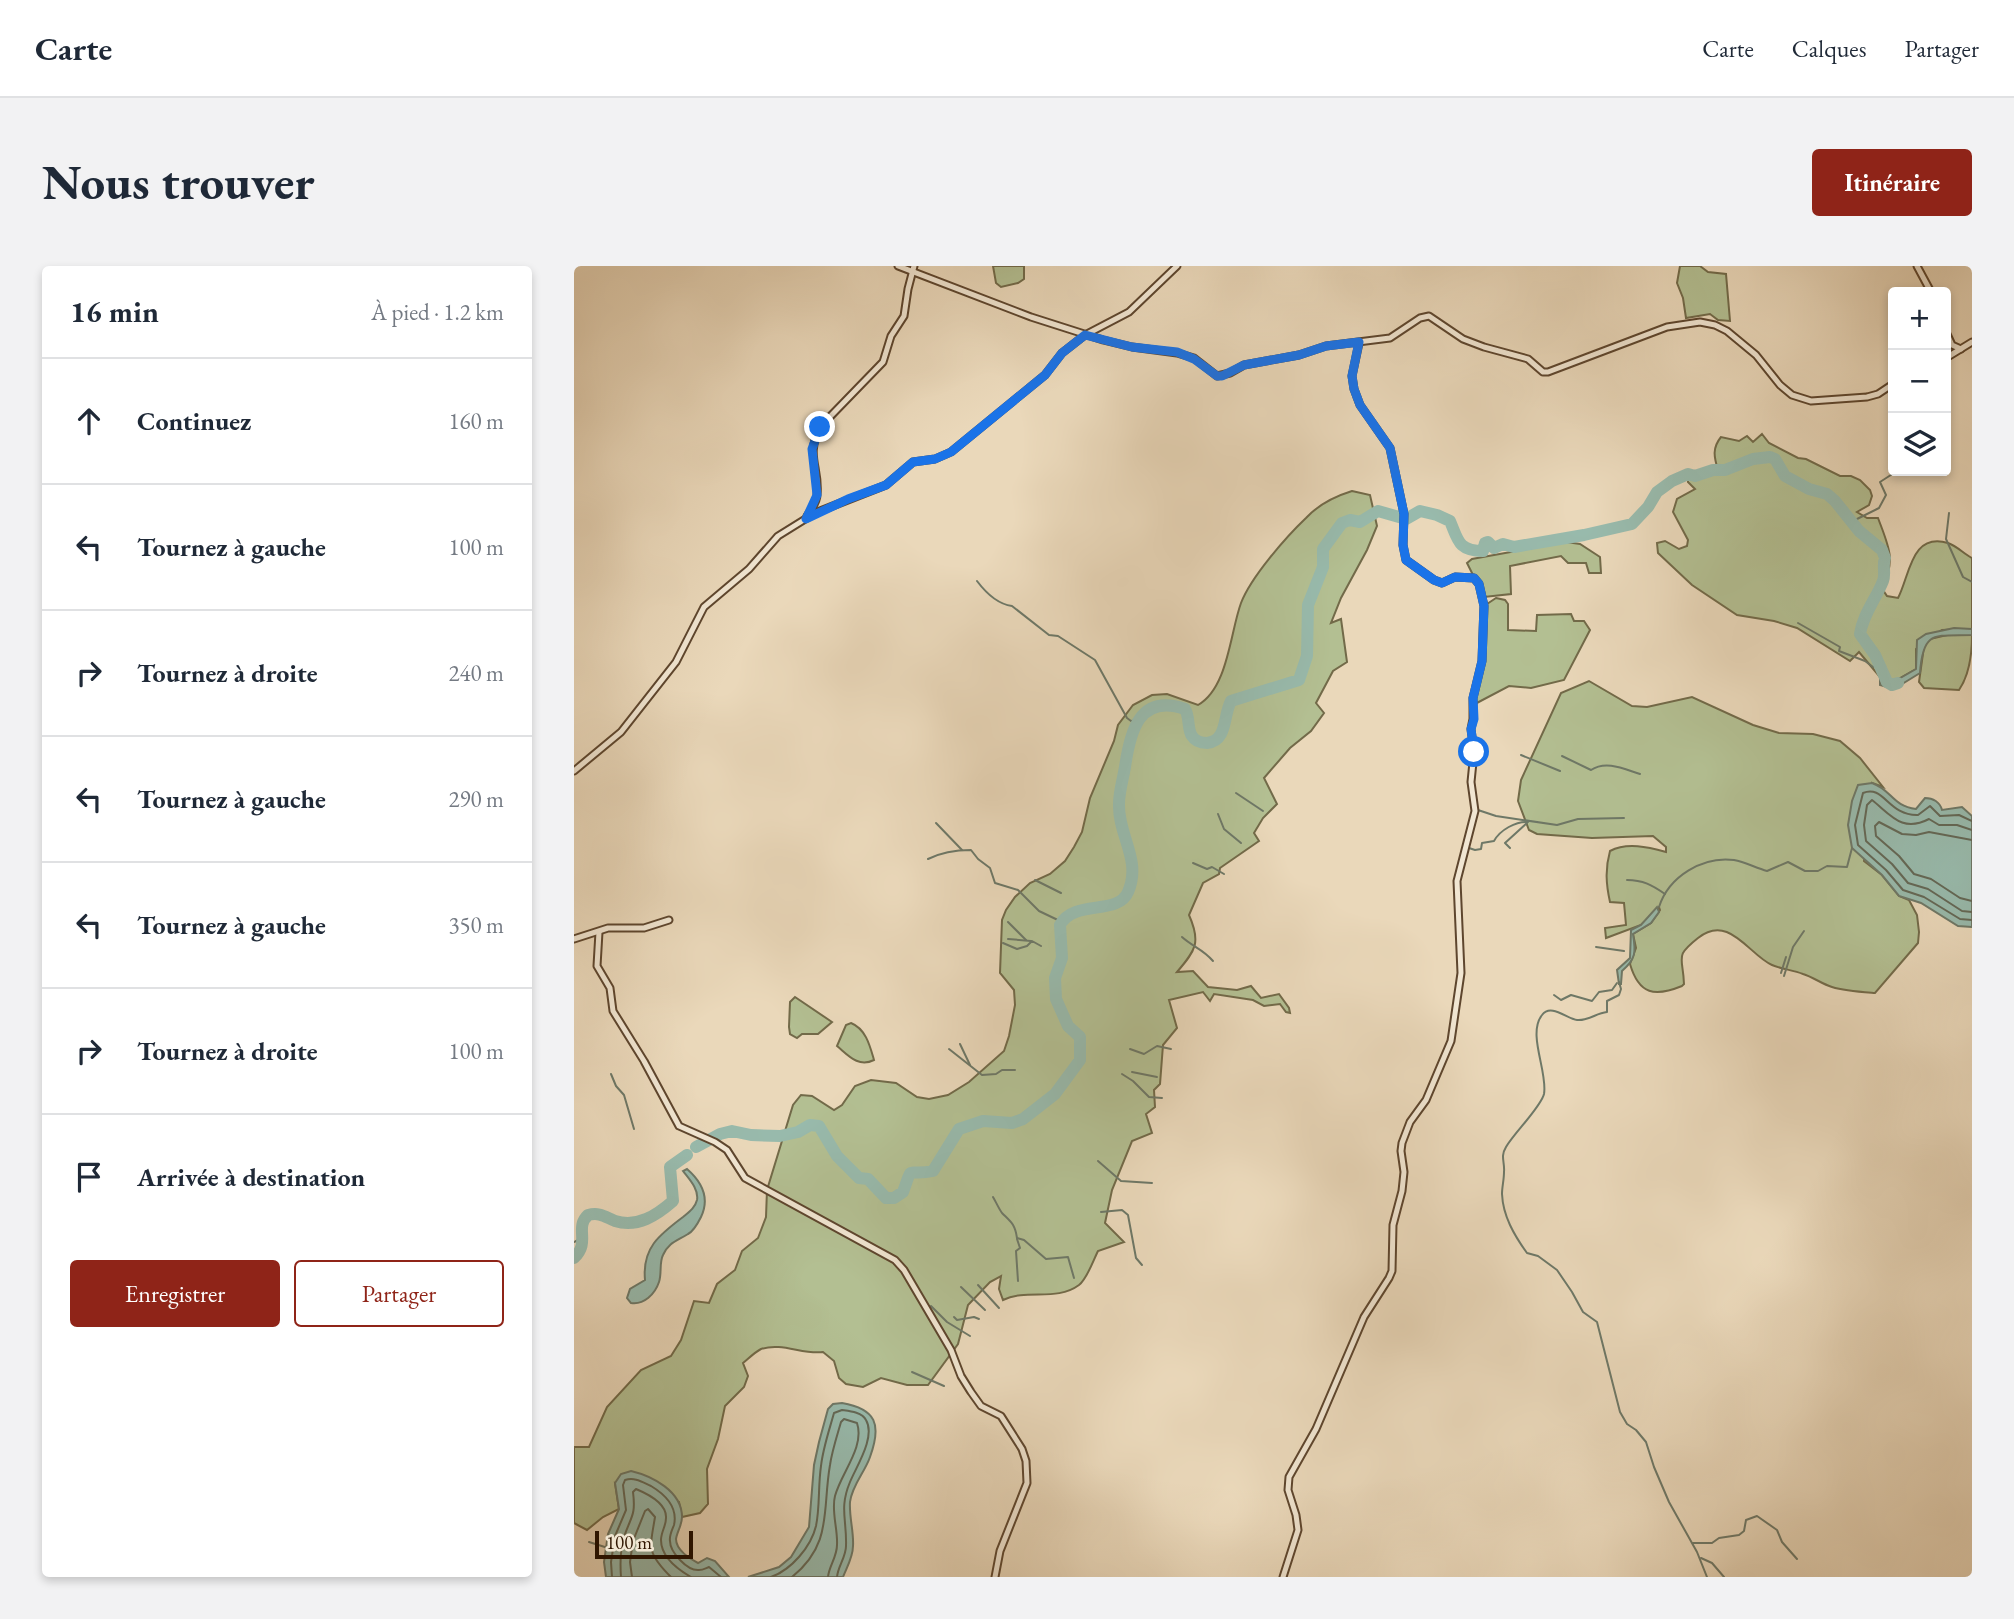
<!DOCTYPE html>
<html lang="fr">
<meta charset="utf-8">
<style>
:root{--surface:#fff;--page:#f2f2f3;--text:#1f2937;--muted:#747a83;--line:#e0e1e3;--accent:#8f2418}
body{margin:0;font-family:"EB Garamond",serif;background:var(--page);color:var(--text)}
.controls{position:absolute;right:21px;top:21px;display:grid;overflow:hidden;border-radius:7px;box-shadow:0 4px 10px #0003}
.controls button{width:63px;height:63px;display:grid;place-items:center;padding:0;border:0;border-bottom:2px solid var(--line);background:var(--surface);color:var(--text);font:35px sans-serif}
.scale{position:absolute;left:21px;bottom:18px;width:98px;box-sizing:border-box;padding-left:7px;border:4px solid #301600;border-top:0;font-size:19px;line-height:24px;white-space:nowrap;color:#301600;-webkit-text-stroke:5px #f1e6d2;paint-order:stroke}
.stop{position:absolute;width:21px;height:21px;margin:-16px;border:5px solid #1a73e8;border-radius:50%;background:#fff}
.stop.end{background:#1a73e8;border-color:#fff;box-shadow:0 2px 7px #0008}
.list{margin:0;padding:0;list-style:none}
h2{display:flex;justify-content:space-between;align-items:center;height:91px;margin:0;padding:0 28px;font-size:30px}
h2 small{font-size:23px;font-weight:400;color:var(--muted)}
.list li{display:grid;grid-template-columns:46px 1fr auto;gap:21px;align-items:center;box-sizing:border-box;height:126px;padding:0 28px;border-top:2px solid var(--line)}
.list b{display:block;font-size:26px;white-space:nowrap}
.list em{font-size:23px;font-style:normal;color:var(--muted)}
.actions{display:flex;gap:14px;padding:21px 28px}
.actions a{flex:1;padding:16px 0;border:2px solid var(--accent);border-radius:7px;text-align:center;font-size:24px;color:var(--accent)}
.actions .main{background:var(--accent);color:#fff}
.icon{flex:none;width:38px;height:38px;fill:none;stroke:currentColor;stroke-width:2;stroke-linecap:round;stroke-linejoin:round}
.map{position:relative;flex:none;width:1398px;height:1311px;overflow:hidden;border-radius:7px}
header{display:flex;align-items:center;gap:42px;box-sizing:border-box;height:98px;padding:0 35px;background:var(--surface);border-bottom:2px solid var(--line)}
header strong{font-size:33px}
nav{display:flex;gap:38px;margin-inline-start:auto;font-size:24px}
.intro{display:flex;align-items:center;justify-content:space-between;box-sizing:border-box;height:168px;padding:0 42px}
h1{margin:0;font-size:49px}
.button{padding:18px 32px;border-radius:7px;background:var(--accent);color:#fff;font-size:24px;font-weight:700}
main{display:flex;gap:42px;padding:0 42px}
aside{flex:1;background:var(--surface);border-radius:7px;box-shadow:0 4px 10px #0003}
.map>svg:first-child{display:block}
.green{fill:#b3bf92;stroke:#726a49;stroke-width:2}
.water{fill:#98baac;stroke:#6e7867;stroke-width:2}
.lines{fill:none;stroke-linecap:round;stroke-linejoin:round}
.shore{stroke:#646856;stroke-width:2}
.stream{stroke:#6e7867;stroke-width:2}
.river{stroke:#98baac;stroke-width:12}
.street-casing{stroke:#5e462e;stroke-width:9}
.street{stroke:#f1e6d2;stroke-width:5}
.route{stroke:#1a73e8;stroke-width:9}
</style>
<header>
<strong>Carte</strong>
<nav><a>Carte</a><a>Calques</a><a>Partager</a></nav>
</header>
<div class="intro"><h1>Nous trouver</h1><a class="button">Itinéraire</a></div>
<main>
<aside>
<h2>16 min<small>À pied · 1.2 km</small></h2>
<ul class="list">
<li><svg class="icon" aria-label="ahead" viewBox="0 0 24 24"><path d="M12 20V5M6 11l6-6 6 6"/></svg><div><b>Continuez</b></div><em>160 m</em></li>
<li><svg class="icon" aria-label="left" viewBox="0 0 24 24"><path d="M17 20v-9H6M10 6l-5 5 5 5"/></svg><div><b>Tournez à gauche</b></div><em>100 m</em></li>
<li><svg class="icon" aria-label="right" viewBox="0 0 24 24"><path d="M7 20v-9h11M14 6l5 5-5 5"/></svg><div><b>Tournez à droite</b></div><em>240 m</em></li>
<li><svg class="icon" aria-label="left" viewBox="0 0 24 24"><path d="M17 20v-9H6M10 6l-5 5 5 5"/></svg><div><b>Tournez à gauche</b></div><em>290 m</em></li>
<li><svg class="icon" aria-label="left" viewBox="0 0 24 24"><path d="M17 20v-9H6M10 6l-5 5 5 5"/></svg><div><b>Tournez à gauche</b></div><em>350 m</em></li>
<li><svg class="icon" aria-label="right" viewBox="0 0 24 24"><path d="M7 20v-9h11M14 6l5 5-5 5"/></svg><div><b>Tournez à droite</b></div><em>100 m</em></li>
<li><svg class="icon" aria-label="arrive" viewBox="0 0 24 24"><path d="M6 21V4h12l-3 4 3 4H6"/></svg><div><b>Arrivée à destination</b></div></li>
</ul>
<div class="actions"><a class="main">Enregistrer</a><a>Partager</a></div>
</aside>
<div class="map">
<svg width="1398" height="1311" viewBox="0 0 1398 1311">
<rect width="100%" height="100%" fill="#ead8ba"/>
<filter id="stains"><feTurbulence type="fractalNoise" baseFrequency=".00286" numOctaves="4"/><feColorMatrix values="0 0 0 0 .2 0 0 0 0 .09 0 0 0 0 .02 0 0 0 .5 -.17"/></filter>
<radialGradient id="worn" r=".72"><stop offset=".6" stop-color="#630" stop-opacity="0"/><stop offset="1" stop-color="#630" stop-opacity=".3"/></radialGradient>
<!-- green -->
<g class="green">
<polygon points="419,0 450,0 450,13 444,17 427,21 422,17"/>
<polygon points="1106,0 1126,0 1134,6 1152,8 1156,55 1144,54 1136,48 1112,52 1109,32 1103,17"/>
<path d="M1188,168l7,9 29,15 8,1 34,17h11l9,4 10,10 2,6 -3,9 -12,7 10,6h11c12,32 17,39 5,72l4,6 11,2c12,-23 13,-66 50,-55 9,3 16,11 24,15v71l-30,1 -26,19v20l-21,12 -15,-4 -21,-25 -9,9 -53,-33 -23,-7 -37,-6 -45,-30 -34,-32 -1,-10 8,-2 14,8 8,-3 1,-6 -15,-28 4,-13 18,-10 -7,-7v-8l7,2 23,-6c-4,-13 -6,-22 3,-33l18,4 8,-5 6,6z"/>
<path d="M778,225l18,4 7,31 -10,24 -26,48 -10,25 10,-4 6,43 -14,9 -17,32 8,10 -13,18 -21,17 -26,30 13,26 -14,14 -9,15 5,8 -39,27 -1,6 -16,9 -14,32c12,27 7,35 -12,57l16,-1 15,16 29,3 14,-4 10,12 18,-4 10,14 1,5 -4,-1 -6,-8 -16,2 -11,-6 -39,-6 -4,7 -7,-9 -34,8 8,28 -14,17 -3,39 -6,6 1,17 -9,7 6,19 -20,8 -20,49 -7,33 19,19 -26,9c-5,10 -11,28 -19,34 -23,17 -51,3 -76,15l-4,-11 2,-13 -11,6 -22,23 -10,39 -30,41h-21l-26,-7 -18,9 -17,-3 -7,-6 -5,-17 -11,-9c-20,3 -41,-10 -62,-3 -6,3 -13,10 -18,14l5,13 -4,11 -19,19 -7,33 -11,30 1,35 -8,9 -18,4 -3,-15 -64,-19 4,26 -16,8 -16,13 -13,-7v-76h15l18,-40 34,-37 30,-14 10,-16 13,-39 15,2 8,-19 18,-14 7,-19 16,-13 8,-21 1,-27 26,-85 8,-10 11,1 22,14 8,-5 13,-19 16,-6 25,3 21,14 12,2 19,-4 21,-13 35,-31 5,-15 6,-31 -1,-15 -14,-17 2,-53 4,-10 9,-13 15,-14 20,-9 15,-13 9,-14 8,-15 8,-34 24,-57 4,-16 15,-20 19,-10 15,-1 31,11c30,-17 32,-72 43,-102 10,-26 45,-66 65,-85 12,-13 30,-22 46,-27z"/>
<polygon points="992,276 1006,278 1026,291 1027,307 1015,307 1012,297 994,297 987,290 936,300 937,328 910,331 893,297 898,293"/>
<polygon points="922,332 931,334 934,338 934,364 962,365 963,349 997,348 1000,355 1010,355 1016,364 990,414 957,422 935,420 899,439 906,406 910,340"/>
<path d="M1373,369h25c0,19 -2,39 -13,55l-35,-2 -5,-6 5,-36 6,-7z"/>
<path d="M1015,415l43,25 15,1 45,-10 61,28 26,8 34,1 27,7 20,17 23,29 -11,-4 -8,78 18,14 17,21 10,4 8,15 2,17 -1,11 -43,50c-13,-1 -30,-2 -43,-6 -10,-3 -19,-10 -29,-13 -10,-4 -22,-5 -31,-9 -23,-10 -43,-52 -74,-27 -24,19 -15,18 -14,46l-2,2c-27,11 -43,9 -52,-22l6,-16 -3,-14 18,-11 9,-13 -1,-3 -18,18 -35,13 -1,-10 21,-3 -2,-22 -14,-1c-4,-18 -5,-33 0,-51 17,-9 38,-4 56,1v-5l-13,-11 -61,2 -55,-4 -8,-4 -11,-29 3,-21 40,-87z"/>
<polygon points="221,731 258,756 244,768 228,768 223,772 216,768 215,761 216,736"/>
<path d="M277,757c15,6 19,23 23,37 -16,8 -26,-5 -37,-14l9,-21z"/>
</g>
<!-- water -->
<g class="water">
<path d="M1380,362l18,1v6c-38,1 -49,-5 -52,38l-26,16 -14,-4v-8l15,4 21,-12 1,-29 9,-6z"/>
<path d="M1298,517c20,7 20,23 44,26l9,-11c8,0 15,4 17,12l20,-3 10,9v111l-14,-1 -37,-23 -22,-7 -17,-21 -30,-27 -4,-23 4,-24 6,-16z"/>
<path d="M1083,641l2,5 -8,11 -18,11c3,18 3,25 -11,37l-1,13h-2l-2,-14 13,-12 1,-28 10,-5z"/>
<path d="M113,903c15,13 23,29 14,48 -3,6 -7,14 -13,17 -11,7 -19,8 -25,21 -4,8 -1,18 -4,27 -4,12 -15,23 -28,21l-4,-5 3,-9 15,-9c-3,-32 14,-45 38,-63 6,-5 12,-9 14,-17 2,-11 -8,-21 -14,-29z"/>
<path d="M268,1137c34,6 40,21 28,54 -5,15 -18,28 -20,45 -1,15 4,30 3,44 0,11 -6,21 -10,31h-95l31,-10 12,-10 18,-30 5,-62 5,-23 9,-33 5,-5z"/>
<path d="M57,1205c21,5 51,20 51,46 0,8 -5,15 -6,22 0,11 14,20 22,24l9,-5 8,3 14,16h-123l-2,-15 4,-28 11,-25 -4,-26 6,-9z"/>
</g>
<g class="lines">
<!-- shore -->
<g class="shore">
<path d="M1398,555l-13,-6 -19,1 -10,-10 -12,9c-30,1 -34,-31 -55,-22l-8,32 3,20 28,25 17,20 21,7 36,22 12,1"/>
<path d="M1398,564l-15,-5h-18l-10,-6c-27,14 -38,-4 -57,-19l-5,5 -3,20 2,16 26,23 16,19 20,6 34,22 10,1"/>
<polyline points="1398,574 1355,566 1342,569 1328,568 1305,556 1301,560 1302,570 1325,590 1340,608 1357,613 1386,632 1398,635"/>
<path d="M38,1311l-1,-15 4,-26 11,-26 -3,-25 2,-5c10,-3 17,2 26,6 15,9 27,21 23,39 -2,5 -5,11 -4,16 0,11 17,30 29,29 4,0 7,-2 10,-3l12,10"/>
<path d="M47,1311c-1,-14 -1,-27 3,-40 7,-21 12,-21 9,-45l3,-3c12,5 31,14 30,29 0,8 -5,14 -5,22 0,17 16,29 30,37"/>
<path d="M58,1311l-2,-15 3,-21 12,-30 3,-2 7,8c-5,31 -9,35 16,60"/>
<path d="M197,1311c20,-7 40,-30 45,-51 4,-19 2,-40 5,-60 2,-18 8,-35 13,-53l8,-3c7,1 20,2 24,10 10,17 -10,47 -16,62 -11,26 -3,38 -4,64 0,11 -8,20 -9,31"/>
<path d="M218,1311c41,-33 30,-67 38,-112 2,-14 7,-29 11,-43l3,-3 13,4c8,24 -16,50 -22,73 -4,15 3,33 2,49 0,12 -8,21 -9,32"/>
</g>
<!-- stream -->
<g class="stream">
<polyline points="1375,247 1372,273 1389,311 1398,316"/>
<polyline points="1283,262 1283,253 1305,242 1312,229 1306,216 1323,205"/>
<path d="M403,315c9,12 20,23 35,25l37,29 9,1 37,24 32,58 4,3 7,-1"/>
<polyline points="1224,357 1266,381 1265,385 1291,395 1299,401 1306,399"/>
<polyline points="947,489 986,505"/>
<path d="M988,490l29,14c15,-10 33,-1 49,4"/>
<polyline points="662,527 689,545"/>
<polyline points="904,544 922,550 983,559 1004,553 1050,552"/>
<polyline points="644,548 650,563 667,577"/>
<polyline points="362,557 388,584"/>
<path d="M895,582l6,2 6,-1 1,-6 12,-2c6,-11 22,-20 34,-19"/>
<polyline points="936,582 931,577 953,557"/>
<path d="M354,593c14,-7 27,-9 43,-9l7,9 12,9 5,15 23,7 21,21 23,11"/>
<polyline points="619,597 633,603 638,601 650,608"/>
<polyline points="461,614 487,627"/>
<path d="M1053,614c16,0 25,5 38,14"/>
<path d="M1085,641c10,-31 44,-51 75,-47 11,2 22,8 33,11l21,-9 17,9h13l9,-5 20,1 5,-19"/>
<polyline points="434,656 452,674"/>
<path d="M608,671c11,10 21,12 31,24"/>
<polyline points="434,673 457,675"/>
<polyline points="429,677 443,683 453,680 458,675 467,680"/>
<polyline points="1022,681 1050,685"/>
<polyline points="1207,707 1212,691"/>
<polyline points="1210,710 1219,681 1230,665"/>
<path d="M1045,716l2,7 -2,6 -12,6v11c-11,1 -18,9 -30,8 -10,-1 -26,-17 -35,-5 -15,19 6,57 2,79 -3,13 -30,39 -38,53 -6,10 -1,15 -2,25 0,8 -2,15 -2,22 1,22 12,41 25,59l11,3 19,14 15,22 11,20 14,10 23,90 7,12 9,6 10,12 8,25 15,35 28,50 10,25"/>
<polyline points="980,729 987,734 997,729 1018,735 1025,726 1038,724 1043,717"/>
<polyline points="386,778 396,799"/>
<polyline points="375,783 408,809 422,808 428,804 441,804"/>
<polyline points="556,783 570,788 583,780 597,783"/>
<polyline points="558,806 583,811"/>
<polyline points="37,808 42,820 50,829 60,863"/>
<polyline points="548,808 559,815 575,831 588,832"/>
<polyline points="524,895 547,915 578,917"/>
<path d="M419,931c3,5 6,12 9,16 9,9 13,11 15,25l7,2 22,19 22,-2 6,21"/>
<polyline points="527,946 548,944 554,949 562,992 568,999"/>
<polyline points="443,973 446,982 442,985 444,1015"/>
<polyline points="0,976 4,974 9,967"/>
<polyline points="404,1019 425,1042"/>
<polyline points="387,1021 411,1044"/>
<polyline points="357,1040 373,1056 396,1070"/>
<polyline points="380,1051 383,1054 400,1051 405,1053"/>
<polyline points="338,1106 370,1120"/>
<polyline points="15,1276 34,1282"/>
<polyline points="1119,1277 1138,1277 1145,1272 1165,1269 1170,1265 1172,1254 1183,1250 1203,1264 1208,1276 1223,1293"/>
<polyline points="1127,1292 1138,1297 1150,1311"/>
</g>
<!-- river -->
<g class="river">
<path d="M122,881l24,-13 12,-3 19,4 29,1 18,-4 12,-7 9,1 18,30 22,22 9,1 18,19h8l9,-6c11,-30 2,-15 30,-21l26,-42 24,-8 29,2 11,-4 32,-25 25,-34v-23l-12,-11 -12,-27 -1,-21 7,-20 -2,-33c14,-26 58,-9 68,-33 14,-32 -10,-56 -9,-88 0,-12 4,-25 6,-37 5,-35 14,-74 60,-58 5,8 2,20 7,27 3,5 9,7 15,7 21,-2 16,-28 24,-42l68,-21 8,-24 1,-51 15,-38v-18l19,-26 8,-3 10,2 18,-11 28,8 14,-8 17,4 13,6c8,19 8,30 33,30l2,-8 3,-1 6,6 9,-4 11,3 70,-12 48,-11 16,-17 9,-15 15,-11 16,-7 7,2 18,-6h12l28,-11 17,-2 5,2 10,17 24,13 18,5 8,7 24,30 23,19 3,8c-3,8 1,15 -2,23 -7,18 -20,33 -23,53l15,21 12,27 5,3 6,-2"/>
<path d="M0,992c17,-16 0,-30 14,-43 12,-3 17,2 27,6 23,7 42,-6 58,-20l-3,-34 17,-12"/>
</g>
<defs>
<g id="street">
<polyline points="324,0 457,51 529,74 558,81 603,87 620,92 643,110 656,107 670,99 725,89 752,80 816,72 846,52 855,50 889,73 910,81 954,93 969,106 974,106 1093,61 1126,56 1141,59 1153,65 1182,89 1206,119 1218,129 1237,135 1293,131 1304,128 1319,118"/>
<polyline points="1343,0 1357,26"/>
<polyline points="1372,66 1378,79 1387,83"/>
<polyline points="1372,92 1398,76"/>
<path d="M233,250c4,-6 10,-14 10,-21 3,-28 -12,-38 3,-68l63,-65 8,-26 13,-20 4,-27 6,-23"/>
<polyline points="0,505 47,466 102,396 130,341 175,303 204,270 241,247 312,219 339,196 361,193 377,186 471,109 488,87 511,69 555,46 603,0"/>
<polyline points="25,666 23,700 36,722 39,745 70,795 105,860 141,876 153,884 171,912 321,994 330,1004 377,1084 387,1110 397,1126 407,1140 427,1150 448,1183 452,1195 453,1217 426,1285 421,1311"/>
<polyline points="0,673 34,662 70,662 95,654"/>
<polyline points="709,1311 724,1264 722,1249 714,1224 715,1211 742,1163 790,1051 815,1012 818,1005 819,959 828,925 830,906 827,885 828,877 836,856 852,834 877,775 887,707 883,615 901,545 897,516 900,486 897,463 899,453 899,432 908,395 910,340 905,318 900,312 881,311 868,317 860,314 832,294 829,279 830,248 816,182 786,139 780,123 778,110 785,77"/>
</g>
</defs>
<!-- street casing -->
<use href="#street" class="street-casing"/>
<!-- street -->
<use href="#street" class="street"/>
</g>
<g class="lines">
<!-- route -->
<polyline class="route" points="246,161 238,183 243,229 232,253 274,233 312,219 339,196 361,193 377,186 471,109 488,87 511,69 558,81 603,86 620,93 643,110 648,110 670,99 725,89 752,80 785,76 778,110 780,123 786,139 816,182 830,248 829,279 832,294 860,314 868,317 881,311 900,312 905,318 910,340 908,395 899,432 900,453 897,463 900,486"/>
</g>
<rect width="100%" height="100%" filter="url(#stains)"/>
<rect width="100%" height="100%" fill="url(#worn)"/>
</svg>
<div class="controls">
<button>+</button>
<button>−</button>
<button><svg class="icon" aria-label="layers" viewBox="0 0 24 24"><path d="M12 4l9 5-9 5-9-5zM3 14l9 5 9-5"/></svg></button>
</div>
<div class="scale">100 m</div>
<div class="stop" style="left:900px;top:486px"></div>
<div class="stop end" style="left:246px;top:161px"></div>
</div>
</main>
